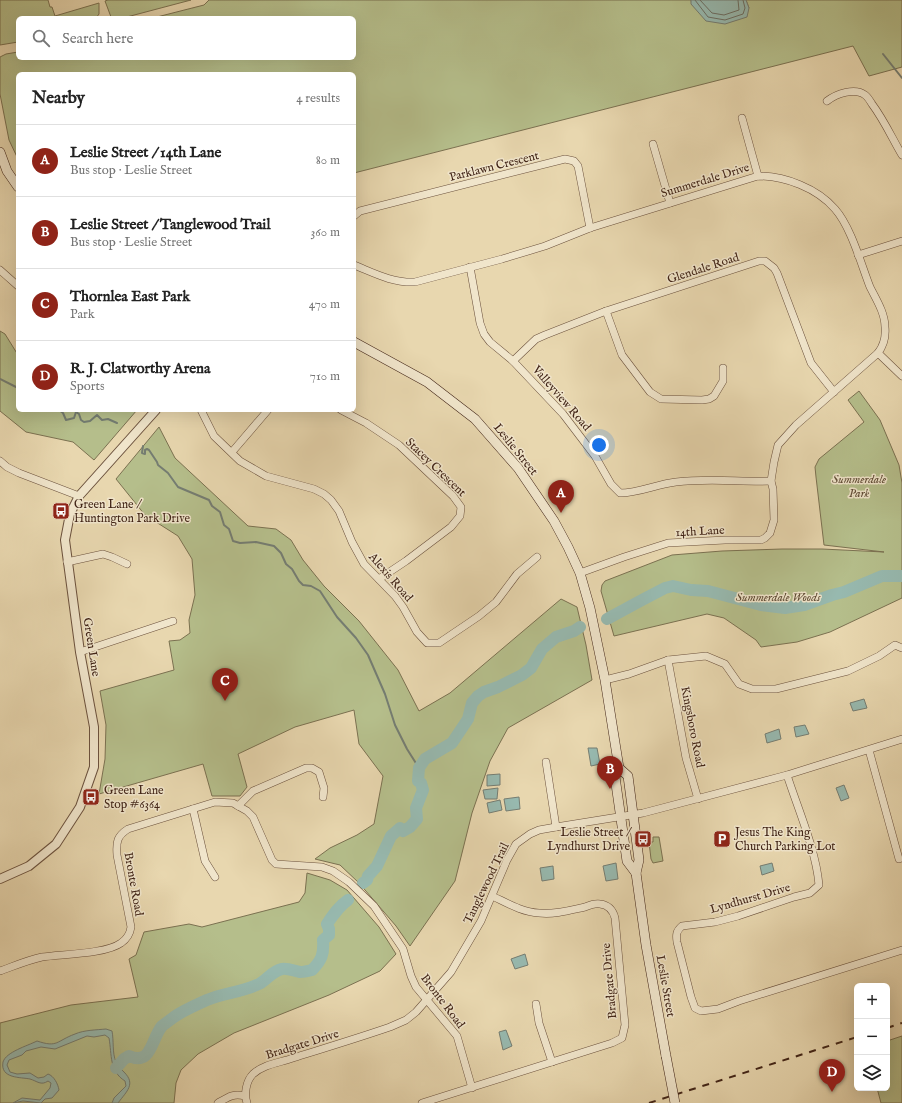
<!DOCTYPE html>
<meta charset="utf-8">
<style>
:root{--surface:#fff;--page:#f6f6f6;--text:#222;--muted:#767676;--line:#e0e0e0;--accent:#8f2418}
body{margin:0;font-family:"IM FELL English",serif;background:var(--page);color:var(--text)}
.controls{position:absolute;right:12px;bottom:12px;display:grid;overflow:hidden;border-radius:6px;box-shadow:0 4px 16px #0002}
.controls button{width:36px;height:36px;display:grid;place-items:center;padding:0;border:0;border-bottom:1px solid var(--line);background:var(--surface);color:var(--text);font:20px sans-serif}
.you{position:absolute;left:599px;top:445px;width:14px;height:14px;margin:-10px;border:3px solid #fff;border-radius:50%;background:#1a73e8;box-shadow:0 0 0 6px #1a73e833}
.badge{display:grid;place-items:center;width:26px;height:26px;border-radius:50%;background:var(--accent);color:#fff;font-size:13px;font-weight:700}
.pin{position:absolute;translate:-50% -33px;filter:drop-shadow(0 1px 2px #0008)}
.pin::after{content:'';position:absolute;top:21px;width:14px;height:12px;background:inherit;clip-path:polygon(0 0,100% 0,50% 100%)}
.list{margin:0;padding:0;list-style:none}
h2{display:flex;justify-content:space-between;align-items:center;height:52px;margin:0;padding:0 16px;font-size:17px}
h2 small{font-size:13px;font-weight:400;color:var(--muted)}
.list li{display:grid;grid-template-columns:26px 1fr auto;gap:12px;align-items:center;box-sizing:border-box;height:72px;padding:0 16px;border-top:1px solid var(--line)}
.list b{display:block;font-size:15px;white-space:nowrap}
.list p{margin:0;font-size:13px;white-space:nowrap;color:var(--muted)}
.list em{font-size:13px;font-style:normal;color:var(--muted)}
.icon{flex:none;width:22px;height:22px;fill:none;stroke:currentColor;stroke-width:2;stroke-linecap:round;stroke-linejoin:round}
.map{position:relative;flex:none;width:902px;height:1103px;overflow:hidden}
.search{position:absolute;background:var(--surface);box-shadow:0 4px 16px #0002;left:16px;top:16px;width:340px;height:44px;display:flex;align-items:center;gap:10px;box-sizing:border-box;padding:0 14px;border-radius:6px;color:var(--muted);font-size:15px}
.panel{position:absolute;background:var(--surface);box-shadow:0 4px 16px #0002;left:16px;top:72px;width:340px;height:340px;border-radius:6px}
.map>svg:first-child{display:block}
.green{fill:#b5be8b;stroke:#7b7151}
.water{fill:#97b9af;stroke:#757d72}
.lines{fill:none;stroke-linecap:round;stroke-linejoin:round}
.shore{stroke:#6c6e63;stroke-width:1}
.stream{stroke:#757d72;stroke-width:2}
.river{stroke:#97b9af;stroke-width:12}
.minor-casing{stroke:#6b513d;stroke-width:8}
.tertiary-casing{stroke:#6b513d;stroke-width:10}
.secondary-casing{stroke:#412417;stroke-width:10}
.minor{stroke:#f0e5cb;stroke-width:7}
.tertiary{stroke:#f0e5cb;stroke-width:8}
.secondary{stroke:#f0e5cb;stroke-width:9}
.rail{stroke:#412417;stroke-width:2;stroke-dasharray:7 7;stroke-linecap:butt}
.secondary-bridge-casing{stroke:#412417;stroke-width:10;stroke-linecap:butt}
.secondary-bridge{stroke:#f0e5cb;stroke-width:9}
.labels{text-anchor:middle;stroke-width:3;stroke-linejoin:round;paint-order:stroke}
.street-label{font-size:12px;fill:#412417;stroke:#f0e5cb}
.park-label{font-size:12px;font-style:italic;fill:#5e4a34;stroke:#f0e5cb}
.poi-label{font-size:12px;fill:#412417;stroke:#f0e5cb;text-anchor:start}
</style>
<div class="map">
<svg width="902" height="1103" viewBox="0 0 902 1103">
<rect width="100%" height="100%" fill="#e8d7af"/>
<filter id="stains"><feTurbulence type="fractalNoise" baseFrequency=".005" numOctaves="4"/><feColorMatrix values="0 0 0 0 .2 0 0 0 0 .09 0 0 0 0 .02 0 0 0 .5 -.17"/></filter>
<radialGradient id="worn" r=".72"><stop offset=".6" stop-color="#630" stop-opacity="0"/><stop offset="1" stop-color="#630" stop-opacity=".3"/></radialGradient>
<!-- green -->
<g class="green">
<polygon points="0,0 48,0 50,7 52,7 55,16 99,3 99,14 96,18 18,18 18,42 0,45"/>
<polygon points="108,0 191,0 123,18 111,17 105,1"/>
<polygon points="209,0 691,0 692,4 749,8 746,0 902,0 902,67 869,76 853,46 354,173 354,74 18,74 18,159 9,140 0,94 0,57 6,54 18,52 18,58 354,58 354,18 153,18 204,5"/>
<polygon points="0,331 5,334 18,355 18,410 137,410 94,460 73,442 26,432 0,411"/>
<polygon points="859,391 880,420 899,465 902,483 902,598 830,632 797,642 761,647 756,640 724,618 707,614 614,636 601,591 602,585 605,581 672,555 722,551 782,549 822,549 884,552 824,545 816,477 815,467 819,459 864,422 848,400"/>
<polygon points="159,427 175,458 248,526 276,529 291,540 303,560 324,586 359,621 398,670 419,711 450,693 561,599 577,607 586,645 592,680 508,728 490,761 472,813 455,881 410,946 396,926 359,883 340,865 315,859 330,848 357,835 374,824 383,776 359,744 354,710 295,727 238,754 247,787 240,796 212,796 203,764 99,794 105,759 106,725 100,691 174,670 169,641 180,640 190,633 189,620 195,595 192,559 178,536 145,515 116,479"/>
<polygon points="653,837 659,837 663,861 653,863 651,859 649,842 653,842"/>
<polygon points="307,873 330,880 347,890 379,927 396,954 380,971 329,995 234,1033 198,1054 181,1070 176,1083 174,1103 0,1103 0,1023 71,1005 138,997 129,959 136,955 144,932 189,924 202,927 299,902 305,893"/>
<polygon points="902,1036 902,1103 881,1103 877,1088 887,1088 887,1041"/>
</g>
<!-- water -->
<g class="water">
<polygon points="691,0 746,0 749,8 747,17 725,24 706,21 691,4"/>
<polygon points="864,699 867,708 853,711 850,703"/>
<polygon points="805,725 809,734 796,737 794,727"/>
<polygon points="779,729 781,739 767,743 765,734"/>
<polygon points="588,748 597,748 600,764 591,766"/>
<polygon points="500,774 500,785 487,786 487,775"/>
<polygon points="844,785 849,798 841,801 836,788"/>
<polygon points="498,788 497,799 485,799 483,790"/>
<polygon points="519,797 520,809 506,811 504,799"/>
<polygon points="500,800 502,810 489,813 487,803"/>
<polygon points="616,863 618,879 606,881 603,866"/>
<polygon points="772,863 774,871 762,875 760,866"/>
<polygon points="553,866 554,879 542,881 540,868"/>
<polygon points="525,954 528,965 515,969 511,959"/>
<path d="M106,1029l6,2c2,10 0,22 4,31 1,4 5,7 8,10 12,12 3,19 -6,31h-6l2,-5 12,-12 -1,-5c-16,-10 -13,-26 -16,-43l-4,-3 -11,2 -7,-1 -32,13 -14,-2 -15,4 -4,4 -13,5 -2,5 3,7 7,2 13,-1 8,5 6,-1 4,-3c6,2 10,10 11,16l-7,8 -7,1 -4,4 -18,-2 -10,2 9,-5 18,2 10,-12 1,-5 -3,-2c-7,5 -11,0 -18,-2 -9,-2 -30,0 -27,-17 3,-10 24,-16 34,-21 21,7 19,0 38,-7 9,-4 21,-4 31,-5z"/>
<polygon points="506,1030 512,1046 503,1050 499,1032"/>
</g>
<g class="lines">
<!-- shore -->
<g class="shore">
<polyline points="695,0 708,17 725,20 743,14 745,8 743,0"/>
<polyline points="700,0 712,13 724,15 739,10 738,0"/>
</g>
<!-- stream -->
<g class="stream">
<polyline points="883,54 902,78"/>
<polyline points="0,379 18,388"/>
<polyline points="59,410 63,413 66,420 74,418 76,412 79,414 81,420 84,422 90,421 97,415 102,420 108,419 117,423"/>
<polyline points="143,446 142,453 145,454 145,450 147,449 149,450 157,462 158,465 168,473 178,487 209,500 212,506 220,512 224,525 229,529 233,541 240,543 256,542 274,546 281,553 286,564 292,569 299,581 303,585 311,586 320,591 337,617 356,638 368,655 385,694 395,725 407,749 419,768"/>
</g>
<!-- river -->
<g class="river">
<polyline points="607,619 642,600 665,588 673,586 691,590 708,591 761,605 785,608 804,605 832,595 844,592 882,576 902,576"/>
<polyline points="363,883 367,880 368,876 377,866 391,836 399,829 400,828 403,831 410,827 417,819 416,808 423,790 421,783 418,781 419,768 425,759 452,743 468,719 472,703 478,696 484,692 498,687 522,675 531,668 542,649 556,637 574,631 580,627"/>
<path d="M116,1068l8,-9 5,-3c23,10 22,-17 33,-30 4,-3 8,-6 12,-9 10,-7 22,-12 33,-17 17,-7 36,-8 52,-16 8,-4 13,-13 23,-15 6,-1 12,2 18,3 4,0 8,-1 12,-2 10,-10 12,-16 11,-30l6,-5v-6l-2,-5c6,-9 12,-18 21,-24"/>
</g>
<defs>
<g id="minor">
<path d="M827,101c9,-7 28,-14 38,-6 3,2 5,6 7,9 12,16 20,34 30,51"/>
<polyline points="742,118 758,176"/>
<polyline points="653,144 670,203"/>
<polyline points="354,216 360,211 565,159 574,161 578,166 590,228"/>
<polyline points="858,255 902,241"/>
<path d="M354,265c20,8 38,18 61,17l87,-23 43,-13 45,-18 168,-52c27,0 59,12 77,33 16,18 26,55 35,78 6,12 15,26 15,40 1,10 -1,18 -7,26l-82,72 -18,20 -4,17 -3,19 2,8 1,31 -4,13 -5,5 -4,2h-36l-57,3 -44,14 -44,16"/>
<path d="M470,267l10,56 4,11 6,8 23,19 50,53 32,42 16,28 9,9c19,0 37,-9 56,-11 32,-4 64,0 95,-1"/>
<polyline points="0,270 18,286"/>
<polyline points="606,311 622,355 650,392 661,399 702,400 709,399 714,396 723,381 723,368"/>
<polyline points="878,353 902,376"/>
<polyline points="513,361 536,339 545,335 606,311 759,261 765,261 774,268 777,273 811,363 834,392"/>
<polyline points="201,410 214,436 240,461 266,476 314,489 324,494 331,500 339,511 352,542 364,564 395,596 403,607 417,632 427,643 439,643 479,616 496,602 517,574 537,557"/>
<polyline points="341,410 366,423 399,445 453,496 461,507 460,516 451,527 406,561 379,579"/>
<polyline points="232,452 268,410"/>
<polyline points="0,461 7,467 19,473 79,496"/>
<polyline points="67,562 103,554 112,557 127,564"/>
<polyline points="80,652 173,621"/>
<polyline points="668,660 686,758 698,799"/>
<polyline points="605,680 629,674 668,660 706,656 725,664 739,684 752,689 776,689 848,671 879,656 895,645 902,648"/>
<polyline points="869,750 899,859"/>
<polyline points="546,762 556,827"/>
<path d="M787,775c11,34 29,75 32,110l-9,8 -16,4 -56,19 -23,6 -33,4c-6,5 -6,9 -5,16l14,55 4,11 6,3 17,-2 21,-8 163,-51"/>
<polyline points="238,806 253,791 306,768 312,768 319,772 324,788 323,797"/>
<polyline points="193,809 205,861 215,877"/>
<path d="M0,971c14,-5 28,-11 42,-14 20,-3 64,-3 79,-14 6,-4 9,-9 10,-16l-14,-72c-1,-13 0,-19 11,-26l87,-27 18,1 14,8 6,6 19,43 4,4 46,3 11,4 16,11 25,24 29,43 8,27 5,11 41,49 15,52"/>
<polyline points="536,1004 539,1023 552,1062"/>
<path d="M218,1103c10,-6 15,-10 27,-7"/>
<path d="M247,1103c-3,-9 -1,-22 6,-29 11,-10 26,-11 40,-16 32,-10 65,-20 97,-31l16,-7 10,-8 35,-40 30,-51 26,-61 9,-16 14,-10 9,-4 17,-3 87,-14 144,-38 115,-36"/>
<path d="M422,1103l190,-60 10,-5 3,-13 -10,-107c-2,-8 -6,-13 -15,-14 -5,-1 -10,1 -15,3 -14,3 -31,8 -46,6 -17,-1 -32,-10 -47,-17"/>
</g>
<polyline id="tertiary" points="0,879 29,866 56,844 80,807 94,767 94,727 80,652 65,540 70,514 79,496 156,410"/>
<g id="secondary">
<polyline points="0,152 7,171 18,187"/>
<polyline points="354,342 427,382 475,419 518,468 554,521 568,547 580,573 590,608 605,680 619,768 615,777 627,861 636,873"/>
<polyline points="619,768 628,776 639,860 636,873 646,945 666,1056"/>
</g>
</defs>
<!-- minor casing -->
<use href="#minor" class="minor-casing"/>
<!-- tertiary casing -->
<use href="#tertiary" class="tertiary-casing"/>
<!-- secondary casing -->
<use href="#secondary" class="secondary-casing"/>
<!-- minor -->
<use href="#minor" class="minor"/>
<!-- tertiary -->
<use href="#tertiary" class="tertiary"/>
<!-- secondary -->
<use href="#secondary" class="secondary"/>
<!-- rail -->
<g class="rail">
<polyline points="887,1028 902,1023"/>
<polyline points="649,1103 857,1037"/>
</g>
<defs>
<polyline id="secondary-bridge" points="666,1056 675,1103"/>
</defs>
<!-- secondary-bridge casing -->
<use href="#secondary-bridge" class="secondary-bridge-casing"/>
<!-- secondary-bridge -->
<use href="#secondary-bridge" class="secondary-bridge"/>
</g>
<!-- icons -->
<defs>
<symbol id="bus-square" viewBox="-11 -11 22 22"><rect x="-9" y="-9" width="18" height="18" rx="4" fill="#8f2418" stroke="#f0e5cb"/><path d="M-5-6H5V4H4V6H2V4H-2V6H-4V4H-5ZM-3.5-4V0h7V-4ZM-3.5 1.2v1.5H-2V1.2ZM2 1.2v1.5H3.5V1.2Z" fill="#fff"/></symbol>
<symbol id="parking-square" viewBox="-11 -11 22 22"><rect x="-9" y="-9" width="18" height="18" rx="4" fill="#8f2418" stroke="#f0e5cb"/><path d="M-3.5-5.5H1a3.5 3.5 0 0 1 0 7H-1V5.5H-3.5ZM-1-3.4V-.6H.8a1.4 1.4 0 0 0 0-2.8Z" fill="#fff"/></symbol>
</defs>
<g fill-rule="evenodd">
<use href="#bus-square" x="51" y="501" width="20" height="20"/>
<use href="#bus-square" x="81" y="787" width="20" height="20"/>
<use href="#bus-square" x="633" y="829" width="20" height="20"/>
<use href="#parking-square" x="712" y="829" width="20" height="20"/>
</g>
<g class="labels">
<!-- street labels -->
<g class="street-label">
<text transform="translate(494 166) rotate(-14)" y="4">Parklawn Crescent</text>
<text transform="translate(705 180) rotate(-17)" y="4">Summerdale Drive</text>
<text transform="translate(703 268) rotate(-18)" y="4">Glendale Road</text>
<text transform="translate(562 398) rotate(49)" y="4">Valleyview Road</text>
<text transform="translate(516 449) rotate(51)" y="4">Leslie Street</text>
<text transform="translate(436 467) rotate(44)" y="4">Stacey Crescent</text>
<text transform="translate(700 531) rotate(-3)" y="4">14th Lane</text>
<text transform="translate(391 577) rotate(49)" y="4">Alexis Road</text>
<text transform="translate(92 647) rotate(81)" y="4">Green Lane</text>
<text transform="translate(693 727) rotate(79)" y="4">Kingsboro Road</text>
<text transform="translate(486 883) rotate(-64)" y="4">Tanglewood Trail</text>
<text transform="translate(134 884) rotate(80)" y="4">Bronte Road</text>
<text transform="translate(750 898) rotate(-16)" y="4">Lyndhurst Drive</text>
<text transform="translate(609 981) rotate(-95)" y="4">Bradgate Drive</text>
<text transform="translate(666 986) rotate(80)" y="4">Leslie Street</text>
<text transform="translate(443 1001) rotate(53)" y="4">Bronte Road</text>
<text transform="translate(302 1044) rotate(-17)" y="4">Bradgate Drive</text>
</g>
<!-- park labels -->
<g class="park-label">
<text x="859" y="483">Summerdale<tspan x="859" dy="14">Park</tspan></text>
<text x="778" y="601">Summerdale Woods</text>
</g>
<!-- poi labels -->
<g class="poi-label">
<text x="74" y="508">Green Lane /<tspan x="74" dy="14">Huntington Park Drive</tspan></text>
<text x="104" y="794">Green Lane<tspan x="104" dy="14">Stop #6364</tspan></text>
<text x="630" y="836" text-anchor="end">Leslie Street /<tspan x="630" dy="14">Lyndhurst Drive</tspan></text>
<text x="735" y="836">Jesus The King<tspan x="735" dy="14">Church Parking Lot</tspan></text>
</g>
</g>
<rect width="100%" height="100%" filter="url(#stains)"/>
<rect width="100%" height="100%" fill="url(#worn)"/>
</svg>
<div class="controls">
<button>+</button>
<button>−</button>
<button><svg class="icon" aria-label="layers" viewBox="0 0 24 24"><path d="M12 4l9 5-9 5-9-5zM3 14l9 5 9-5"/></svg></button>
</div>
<div class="you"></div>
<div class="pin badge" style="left:561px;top:513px">A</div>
<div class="pin badge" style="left:610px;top:789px">B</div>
<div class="pin badge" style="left:225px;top:701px">C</div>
<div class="pin badge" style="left:832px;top:1092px">D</div>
<div class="search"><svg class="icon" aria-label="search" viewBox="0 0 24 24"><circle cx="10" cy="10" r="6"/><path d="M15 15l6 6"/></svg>Search here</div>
<section class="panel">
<h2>Nearby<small>4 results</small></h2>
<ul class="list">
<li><span class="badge">A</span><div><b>Leslie Street / 14th Lane</b><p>Bus stop · Leslie Street</p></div><em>80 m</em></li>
<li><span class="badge">B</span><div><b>Leslie Street / Tanglewood Trail</b><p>Bus stop · Leslie Street</p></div><em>360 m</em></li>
<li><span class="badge">C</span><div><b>Thornlea East Park</b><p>Park</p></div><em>470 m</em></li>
<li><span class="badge">D</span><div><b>R. J. Clatworthy Arena</b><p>Sports</p></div><em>710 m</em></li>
</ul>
</section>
</div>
